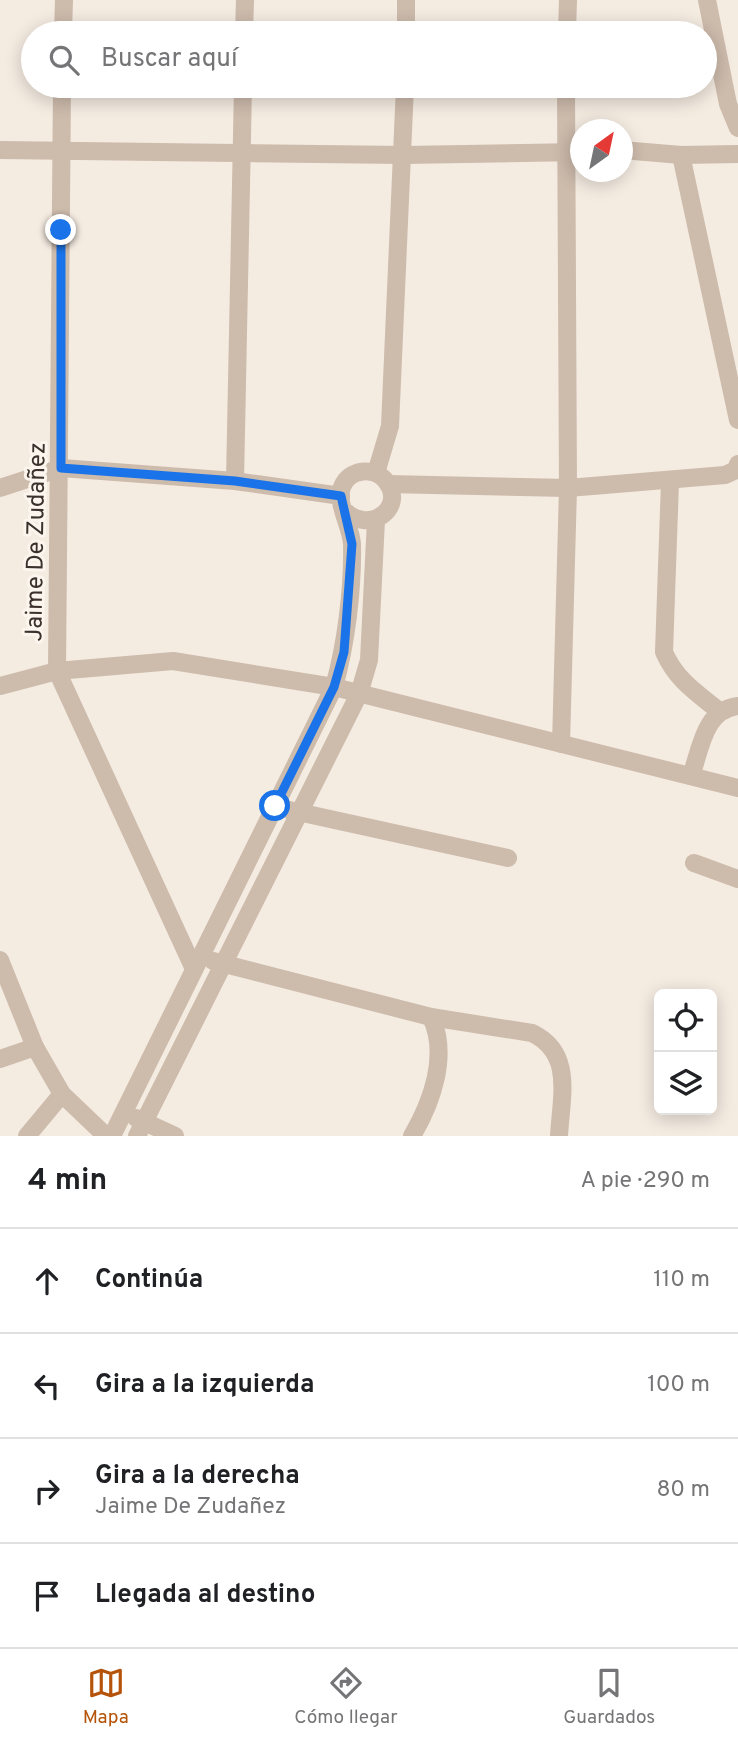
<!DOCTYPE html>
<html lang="es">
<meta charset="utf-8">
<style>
:root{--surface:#fff;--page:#f6f6f6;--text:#202124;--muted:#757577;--line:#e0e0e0;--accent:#b45309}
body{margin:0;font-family:Overpass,sans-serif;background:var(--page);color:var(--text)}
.controls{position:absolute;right:21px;bottom:21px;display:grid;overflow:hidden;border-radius:10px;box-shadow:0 4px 18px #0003}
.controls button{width:63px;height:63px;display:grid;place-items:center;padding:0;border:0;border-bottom:2px solid var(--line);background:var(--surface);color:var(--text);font:35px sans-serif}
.compass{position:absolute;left:570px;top:119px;width:63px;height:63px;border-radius:50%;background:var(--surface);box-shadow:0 4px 18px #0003;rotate:33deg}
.stop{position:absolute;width:21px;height:21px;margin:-16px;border:5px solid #1a73e8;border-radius:50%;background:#fff}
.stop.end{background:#1a73e8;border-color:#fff;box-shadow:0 2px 7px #0008}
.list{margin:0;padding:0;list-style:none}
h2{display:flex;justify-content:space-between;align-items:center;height:91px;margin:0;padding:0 28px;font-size:30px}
h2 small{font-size:23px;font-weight:400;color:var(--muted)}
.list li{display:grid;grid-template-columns:46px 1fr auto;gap:21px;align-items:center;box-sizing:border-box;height:105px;padding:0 28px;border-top:2px solid var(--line)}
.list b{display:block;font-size:26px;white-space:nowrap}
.list p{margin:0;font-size:23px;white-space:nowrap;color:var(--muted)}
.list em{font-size:23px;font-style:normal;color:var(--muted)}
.icon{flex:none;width:38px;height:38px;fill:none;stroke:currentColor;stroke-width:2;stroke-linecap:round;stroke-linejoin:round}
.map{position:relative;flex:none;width:738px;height:1136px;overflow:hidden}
.search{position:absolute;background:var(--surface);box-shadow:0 4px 18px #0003;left:21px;right:21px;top:21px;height:77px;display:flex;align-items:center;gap:18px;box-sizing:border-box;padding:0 24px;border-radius:38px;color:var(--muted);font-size:26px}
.sheet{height:511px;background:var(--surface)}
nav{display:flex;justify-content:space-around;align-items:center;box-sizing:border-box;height:98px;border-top:2px solid var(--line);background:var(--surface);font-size:19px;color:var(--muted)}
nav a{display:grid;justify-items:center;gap:4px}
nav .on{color:var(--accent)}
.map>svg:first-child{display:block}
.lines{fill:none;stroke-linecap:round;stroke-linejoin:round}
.minor{stroke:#cdbbac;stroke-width:18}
.route{stroke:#1a73e8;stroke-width:9}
.labels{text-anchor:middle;stroke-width:6;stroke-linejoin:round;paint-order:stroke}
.street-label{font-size:24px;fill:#3b302b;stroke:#fbf5ee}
</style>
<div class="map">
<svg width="738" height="1136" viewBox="0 0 738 1136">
<rect width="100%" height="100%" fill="#f4ebe1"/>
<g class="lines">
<!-- minor -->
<g class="minor">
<polyline points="707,0 728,104 738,128"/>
<polyline points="63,33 64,0"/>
<polyline points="244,33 245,0"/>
<polyline points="406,33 406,0"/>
<polyline points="567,33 568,0"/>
<polyline points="62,86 57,671 194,969"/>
<polyline points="0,150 404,155 580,152"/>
<polyline points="622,150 681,155 738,154"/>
<polyline points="681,155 738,420"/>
<polyline points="376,473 390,426 405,86"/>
<polyline points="235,481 243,86"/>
<path d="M670,482l-6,170c12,28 33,41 55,59"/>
<polyline points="388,484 568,488 725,475 736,470 738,464"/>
<polyline points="0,488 61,468 235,481 341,496"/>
<polyline points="0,686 57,671 173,661 334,687 738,788"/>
<polyline points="561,744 568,488 566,86"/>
<path d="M691,776c10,-28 13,-66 47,-70"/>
<polyline points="289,810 508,858"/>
<polyline points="694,863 738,879"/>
<polyline points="0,960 35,1047 62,1094 106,1136"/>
<path d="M213,961l218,56 101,16c42,20 29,64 27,103"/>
<polyline points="0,1059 35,1047"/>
<polyline points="136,1118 175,1136"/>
<polyline points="27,1136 62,1094"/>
<path d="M112,1136l222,-449c12,-43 19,-98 18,-143 -1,-18 -16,-40 -10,-57 7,-18 32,-21 44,-6 21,27 -17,53 -40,31"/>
<polyline points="137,1136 359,694 369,660 376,520"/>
<path d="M412,1136c20,-34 37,-81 19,-119"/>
</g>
</g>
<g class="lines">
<!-- route -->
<polyline class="route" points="61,230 61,468 235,481 341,496 352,544 344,652 334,687 275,806"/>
</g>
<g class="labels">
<!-- street labels -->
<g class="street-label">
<text transform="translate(35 542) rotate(-89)" y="8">Jaime De Zudañez</text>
</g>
</g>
</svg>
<div class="controls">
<button><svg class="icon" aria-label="locate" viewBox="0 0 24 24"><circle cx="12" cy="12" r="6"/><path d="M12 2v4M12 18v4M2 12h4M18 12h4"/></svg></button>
<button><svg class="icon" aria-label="layers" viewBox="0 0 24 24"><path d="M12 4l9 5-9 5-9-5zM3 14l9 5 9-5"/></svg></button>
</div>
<svg class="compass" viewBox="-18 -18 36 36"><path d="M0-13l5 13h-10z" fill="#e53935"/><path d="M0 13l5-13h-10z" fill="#757577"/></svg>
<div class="stop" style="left:275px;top:806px"></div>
<div class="stop end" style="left:61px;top:230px"></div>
<div class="search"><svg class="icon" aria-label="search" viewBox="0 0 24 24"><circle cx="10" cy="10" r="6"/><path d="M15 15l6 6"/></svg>Buscar aquí</div>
</div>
<section class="sheet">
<h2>4 min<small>A pie · 290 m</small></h2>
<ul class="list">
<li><svg class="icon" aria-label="ahead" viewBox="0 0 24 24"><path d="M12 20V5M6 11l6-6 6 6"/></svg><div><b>Continúa</b></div><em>110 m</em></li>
<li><svg class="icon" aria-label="left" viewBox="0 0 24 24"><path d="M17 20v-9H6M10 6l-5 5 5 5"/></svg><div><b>Gira a la izquierda</b></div><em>100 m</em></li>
<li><svg class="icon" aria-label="right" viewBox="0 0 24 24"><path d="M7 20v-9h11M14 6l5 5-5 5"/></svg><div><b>Gira a la derecha</b><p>Jaime De Zudañez</p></div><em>80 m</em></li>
<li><svg class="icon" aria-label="arrive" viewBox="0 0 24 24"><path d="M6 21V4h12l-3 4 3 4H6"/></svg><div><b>Llegada al destino</b></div></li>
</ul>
</section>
<nav>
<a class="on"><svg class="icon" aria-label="map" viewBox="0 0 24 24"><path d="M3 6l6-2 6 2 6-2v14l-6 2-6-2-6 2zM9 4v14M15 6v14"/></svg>Mapa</a>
<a><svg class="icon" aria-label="directions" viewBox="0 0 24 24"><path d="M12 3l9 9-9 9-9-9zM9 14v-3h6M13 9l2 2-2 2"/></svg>Cómo llegar</a>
<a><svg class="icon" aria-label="saved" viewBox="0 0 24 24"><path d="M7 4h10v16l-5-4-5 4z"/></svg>Guardados</a>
</nav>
